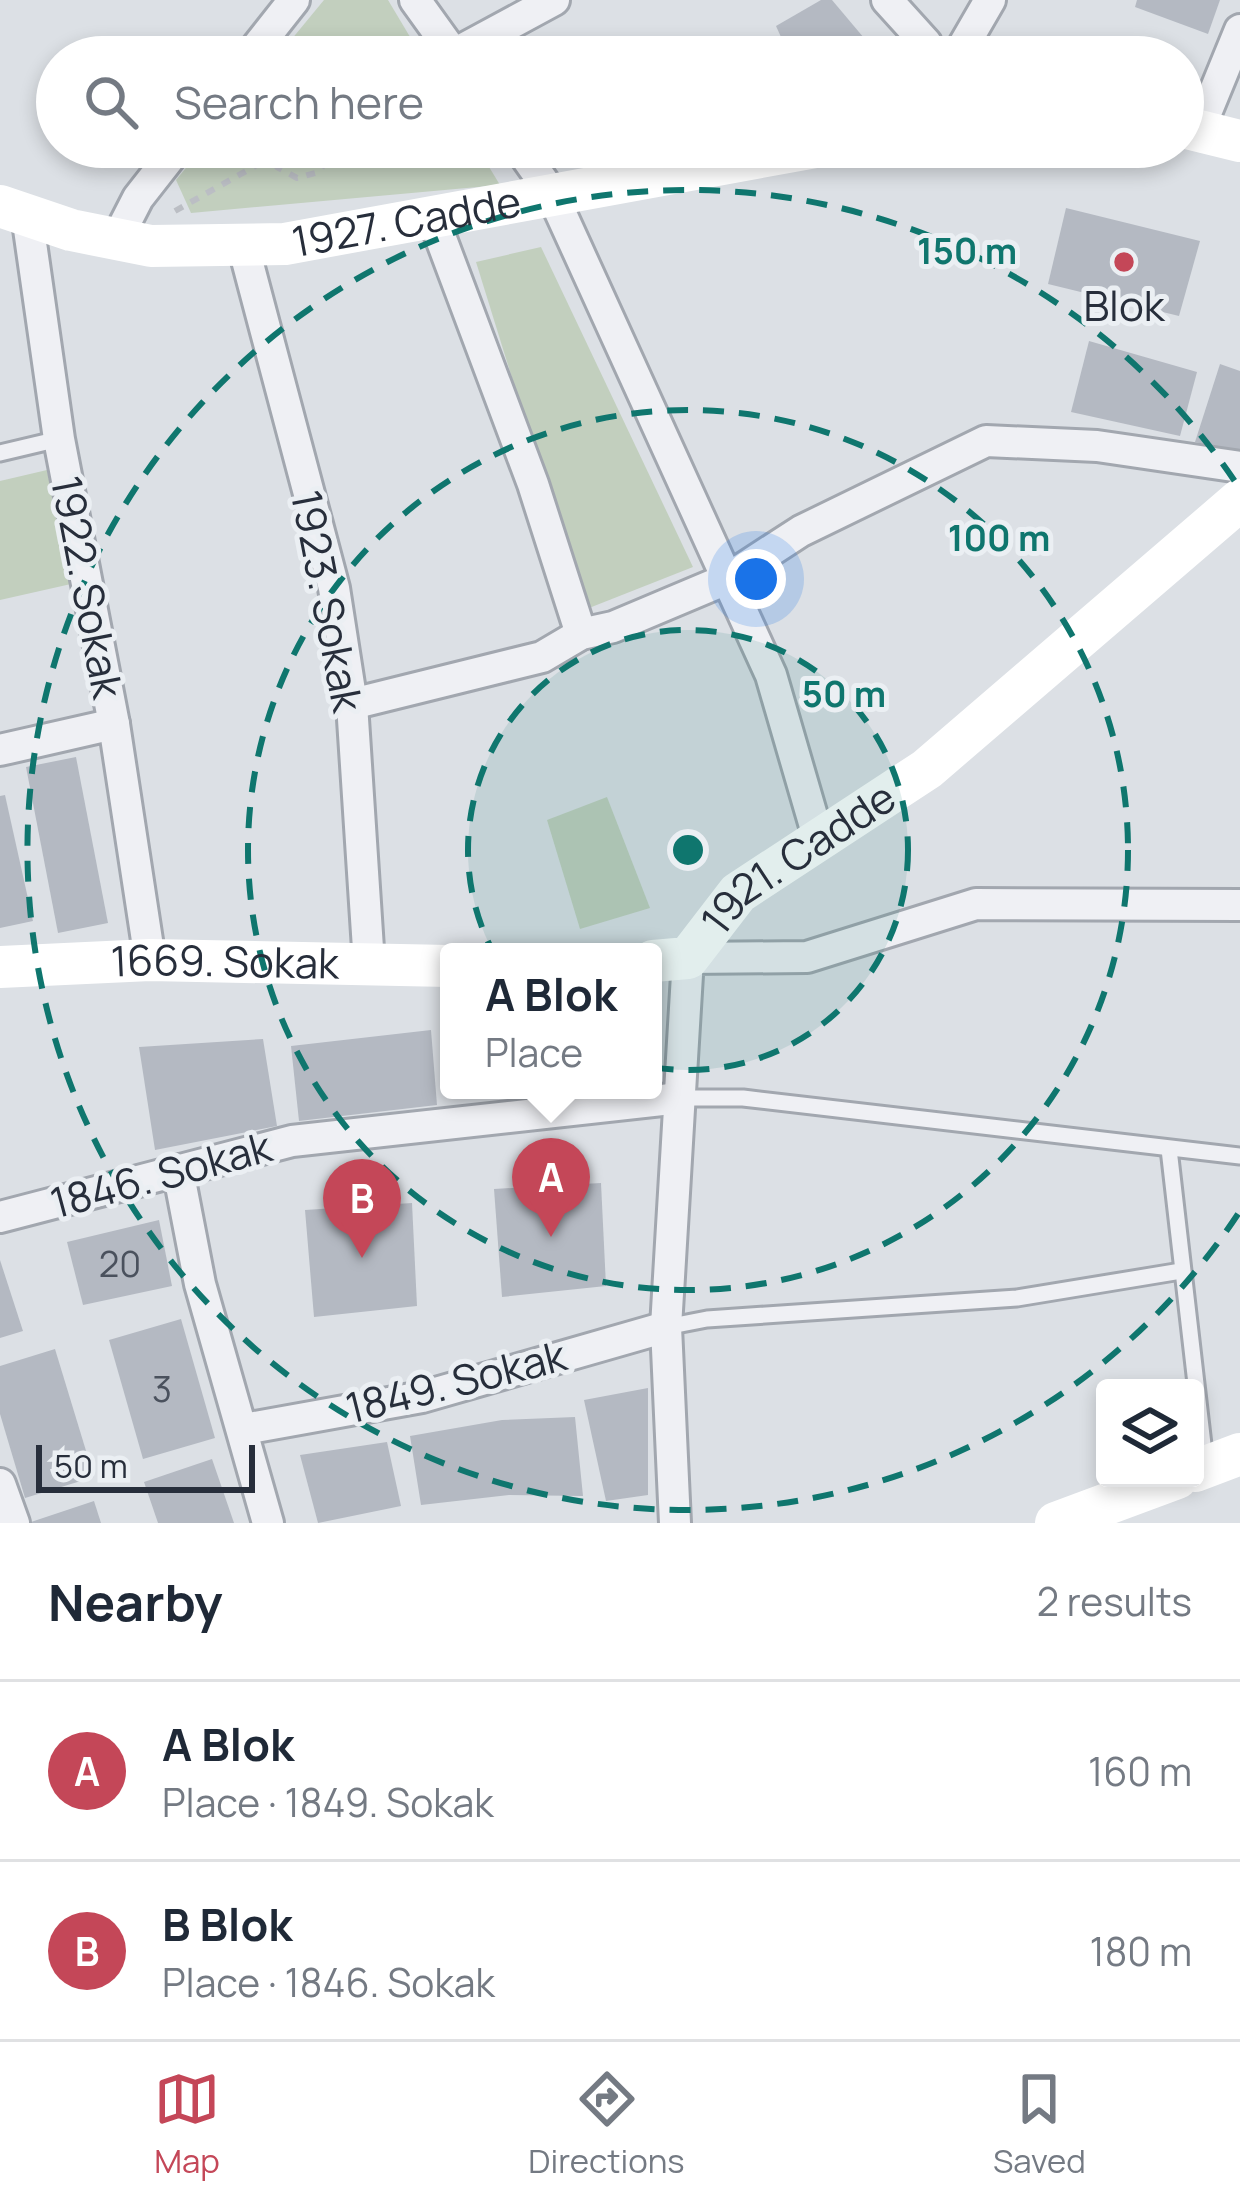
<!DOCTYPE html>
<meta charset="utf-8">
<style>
:root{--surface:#fff;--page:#f2f2f3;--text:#1f2937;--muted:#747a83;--line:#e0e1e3;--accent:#c44758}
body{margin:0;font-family:Manrope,sans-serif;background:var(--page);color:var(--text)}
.controls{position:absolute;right:36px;bottom:36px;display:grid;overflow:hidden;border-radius:12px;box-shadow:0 6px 18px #0003}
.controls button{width:108px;height:108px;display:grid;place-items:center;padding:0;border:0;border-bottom:3px solid var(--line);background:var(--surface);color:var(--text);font:60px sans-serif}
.scale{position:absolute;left:36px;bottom:30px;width:219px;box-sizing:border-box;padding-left:12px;border:6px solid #272e3b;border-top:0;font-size:33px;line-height:42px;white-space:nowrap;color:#272e3b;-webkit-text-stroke:9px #ebeff3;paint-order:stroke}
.you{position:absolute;left:756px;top:579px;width:42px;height:42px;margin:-30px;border:9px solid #fff;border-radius:50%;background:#1a73e8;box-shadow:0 0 0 18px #1a73e833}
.badge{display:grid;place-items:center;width:78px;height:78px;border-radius:50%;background:var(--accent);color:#fff;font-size:39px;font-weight:700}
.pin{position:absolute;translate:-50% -99px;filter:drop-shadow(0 3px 6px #0008)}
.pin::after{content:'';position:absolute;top:63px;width:42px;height:36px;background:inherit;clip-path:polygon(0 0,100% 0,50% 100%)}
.popup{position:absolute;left:440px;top:943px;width:222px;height:156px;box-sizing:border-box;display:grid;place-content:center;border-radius:12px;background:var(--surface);filter:drop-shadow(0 3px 9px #0005);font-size:39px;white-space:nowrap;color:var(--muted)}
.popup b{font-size:45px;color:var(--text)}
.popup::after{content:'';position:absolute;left:50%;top:100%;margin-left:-24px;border:24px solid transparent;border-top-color:var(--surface)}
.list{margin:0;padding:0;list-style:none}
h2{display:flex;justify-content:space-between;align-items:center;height:156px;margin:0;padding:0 48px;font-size:51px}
h2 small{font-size:39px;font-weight:400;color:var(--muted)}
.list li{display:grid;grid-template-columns:78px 1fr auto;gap:36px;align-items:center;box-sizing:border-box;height:180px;padding:0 48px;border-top:3px solid var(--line)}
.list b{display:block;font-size:45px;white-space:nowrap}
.list p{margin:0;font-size:39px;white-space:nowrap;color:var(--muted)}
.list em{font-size:39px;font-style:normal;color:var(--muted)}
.icon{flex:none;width:66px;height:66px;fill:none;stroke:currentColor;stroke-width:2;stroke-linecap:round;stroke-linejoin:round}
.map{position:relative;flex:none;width:1240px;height:1523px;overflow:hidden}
.search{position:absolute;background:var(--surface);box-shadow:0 6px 18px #0003;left:36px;right:36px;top:36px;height:132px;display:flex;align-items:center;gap:30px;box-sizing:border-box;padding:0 42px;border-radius:66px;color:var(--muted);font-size:45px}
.sheet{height:516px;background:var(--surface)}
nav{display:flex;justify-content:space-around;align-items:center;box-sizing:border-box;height:168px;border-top:3px solid var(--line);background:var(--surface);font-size:33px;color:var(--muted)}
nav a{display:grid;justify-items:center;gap:6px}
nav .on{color:var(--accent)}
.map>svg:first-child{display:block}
.green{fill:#c2cfbe}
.building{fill:#b4b9c2}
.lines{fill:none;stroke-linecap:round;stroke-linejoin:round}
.lane-casing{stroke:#a2a7af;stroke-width:21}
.street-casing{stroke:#a2a7af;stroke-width:36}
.path{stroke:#bbbec4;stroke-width:6;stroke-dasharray:9 9;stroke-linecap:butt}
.lane{stroke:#eff0f4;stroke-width:15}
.street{stroke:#eff0f4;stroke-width:30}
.secondary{stroke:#fff;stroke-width:42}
.ring{fill:none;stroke:#0f766e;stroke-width:6;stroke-dasharray:21 15}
.poi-dot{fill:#c44758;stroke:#ebeff3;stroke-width:4.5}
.labels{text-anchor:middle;stroke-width:10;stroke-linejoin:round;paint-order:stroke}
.number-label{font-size:36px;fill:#4a515d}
.street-label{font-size:42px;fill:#272e3b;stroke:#ebeff3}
.poi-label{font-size:42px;fill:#272e3b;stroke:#ebeff3}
.centre{fill:#0f766e;stroke:#ebeff3;stroke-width:6}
.ring-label{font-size:36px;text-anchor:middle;font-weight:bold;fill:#0f766e;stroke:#ebeff3;stroke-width:10;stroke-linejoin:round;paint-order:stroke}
</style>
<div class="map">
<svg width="1240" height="1523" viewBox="0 0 1240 1523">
<rect width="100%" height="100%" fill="#dce0e5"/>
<!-- green -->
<g class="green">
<polygon points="324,0 388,0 422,57 277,57"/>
<polygon points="203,147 477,147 500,185 191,213 176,180"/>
<polygon points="541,247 693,567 584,610 476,262"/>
<polygon points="47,470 71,584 0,600 0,481"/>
<polygon points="607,797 650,908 580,929 547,820"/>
</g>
<!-- building -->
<g class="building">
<polygon points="821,0 832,0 880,57 790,57 776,26"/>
<polygon points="1137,0 1220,0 1208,34 1135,7"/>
<polygon points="1066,208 1200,241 1179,316 1048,284"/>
<polygon points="1089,341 1197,372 1180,436 1071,412"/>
<polygon points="1220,364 1240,371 1240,452 1195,442"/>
<polygon points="76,757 108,923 58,933 26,767"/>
<polygon points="5,795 33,921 0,928 0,796"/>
<polygon points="431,1030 437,1105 299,1121 291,1046"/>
<polygon points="263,1039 277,1126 155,1150 139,1047"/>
<polygon points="462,1090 524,1090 524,1093 462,1099"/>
<polygon points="601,1183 606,1286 502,1297 494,1189"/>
<polygon points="412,1203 417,1306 314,1317 305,1210"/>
<polygon points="159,1220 172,1286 83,1305 67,1242"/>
<polygon points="0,1260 23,1331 0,1338"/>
<polygon points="181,1319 215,1438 143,1459 109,1340"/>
<polygon points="55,1349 94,1477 25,1498 0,1414 0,1366"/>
<polygon points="648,1388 648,1495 606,1501 584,1400"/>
<polygon points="575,1417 583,1496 509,1495 421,1505 410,1436 502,1420"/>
<polygon points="387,1442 401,1506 318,1523 300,1455"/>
<polygon points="212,1459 234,1523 158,1523 144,1482"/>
<polygon points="94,1501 101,1523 31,1523 31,1522"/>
</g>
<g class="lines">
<defs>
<g id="lane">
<polyline points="0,453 59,439"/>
<polyline points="680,1098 743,1098 1240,1156"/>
<polyline points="1169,1149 1205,1462"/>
<polyline points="666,1327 707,1319 1017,1298 1181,1271"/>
</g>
<g id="street">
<polyline points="415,0 456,57"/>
<polyline points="887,0 926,43 931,57"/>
<polyline points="454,54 554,0"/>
<polyline points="249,57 294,0"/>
<polyline points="957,57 990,0"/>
<polyline points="1199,130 1240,30"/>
<polyline points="519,147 552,194 771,675 819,840"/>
<polyline points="27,215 59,439 114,724 150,960"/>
<polyline points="434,220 533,484 581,634"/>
<polyline points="117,239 138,198 178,147"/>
<polyline points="243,245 334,588 352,704 369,964"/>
<polyline points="352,704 542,657 581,634 613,627 727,579 801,531 986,441 1097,446 1240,467"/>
<polyline points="0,750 114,724"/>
<polyline points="178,1170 200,1284 268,1523"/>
<polyline points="0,1217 292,1141 680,1098"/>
<polyline points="244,1429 422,1397 666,1327"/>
<polyline points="0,1484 14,1523"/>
<polyline points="675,1523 666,1327 688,958 807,957 976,904 1240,905"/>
</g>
</defs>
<!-- lane casing -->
<use href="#lane" class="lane-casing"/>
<!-- street casing -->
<use href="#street" class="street-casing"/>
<!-- path -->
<g class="path">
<polyline points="292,52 327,57"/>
<polyline points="269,147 277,167 297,178 319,172 334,147"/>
<polyline points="175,211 271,157"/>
</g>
<!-- lane -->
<use href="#lane" class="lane"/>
<!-- street -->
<use href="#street" class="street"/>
<!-- secondary -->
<g class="secondary">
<polyline points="1183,127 1240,141"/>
<path id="s1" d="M0,206l71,24 80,16 134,-2 530,-97"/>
<path id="s2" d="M653,961l35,-3 50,-65 189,-124 313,-269"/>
<path id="s3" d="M0,967l150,-7 299,6"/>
<polyline points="1195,1471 1240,1454"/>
<polyline points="1056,1523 1177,1478"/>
</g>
</g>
<!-- distance rings -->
<circle cx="688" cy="850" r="220" fill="#0f766e" fill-opacity=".12"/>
<g class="ring">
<circle cx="688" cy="850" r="220"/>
<circle cx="688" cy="850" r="440"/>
<path d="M1238 1214A660 660 0 1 1 1238 486"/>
</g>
<!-- markers -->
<circle class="poi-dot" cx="1124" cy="262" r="12"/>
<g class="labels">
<!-- number labels -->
<g class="number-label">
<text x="120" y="1277">20</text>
<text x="162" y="1402">3</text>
</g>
<!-- street labels -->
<g class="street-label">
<text dy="15" stroke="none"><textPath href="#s1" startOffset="414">1927. Cadde</textPath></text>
<text transform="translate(87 587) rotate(79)" y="15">1922. Sokak</text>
<text transform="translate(327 601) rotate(79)" y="15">1923. Sokak</text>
<text dy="15" stroke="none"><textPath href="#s2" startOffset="186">1921. Cadde</textPath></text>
<text dy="15" stroke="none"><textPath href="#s3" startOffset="225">1669. Sokak</textPath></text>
<text transform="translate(161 1175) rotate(-15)" y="15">1846. Sokak</text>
<text transform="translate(456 1382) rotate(-14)" y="15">1849. Sokak</text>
</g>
<!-- poi labels -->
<g class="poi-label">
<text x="1124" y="321">Blok</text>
</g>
</g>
<circle cx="688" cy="850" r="18" class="centre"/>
<g class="ring-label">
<text x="967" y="264">150 m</text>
<text x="999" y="551">100 m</text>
<text x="844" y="707">50 m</text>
</g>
</svg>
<div class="controls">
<button><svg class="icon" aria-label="layers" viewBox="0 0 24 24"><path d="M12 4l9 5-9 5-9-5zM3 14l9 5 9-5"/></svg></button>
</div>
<div class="scale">50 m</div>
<div class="you"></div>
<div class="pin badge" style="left:551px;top:1237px">A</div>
<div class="popup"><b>A Blok</b>Place</div>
<div class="pin badge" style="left:362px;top:1258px">B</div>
<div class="search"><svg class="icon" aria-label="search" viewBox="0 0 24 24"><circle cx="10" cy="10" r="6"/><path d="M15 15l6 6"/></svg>Search here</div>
</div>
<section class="sheet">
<h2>Nearby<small>2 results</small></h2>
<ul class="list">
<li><span class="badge">A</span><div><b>A Blok</b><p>Place · 1849. Sokak</p></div><em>160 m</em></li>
<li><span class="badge">B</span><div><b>B Blok</b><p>Place · 1846. Sokak</p></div><em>180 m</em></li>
</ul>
</section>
<nav>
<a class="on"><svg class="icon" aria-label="map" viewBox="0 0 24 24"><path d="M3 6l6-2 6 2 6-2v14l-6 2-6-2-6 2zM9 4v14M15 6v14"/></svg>Map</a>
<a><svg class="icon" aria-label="directions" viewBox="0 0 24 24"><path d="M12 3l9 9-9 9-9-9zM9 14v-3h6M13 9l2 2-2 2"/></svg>Directions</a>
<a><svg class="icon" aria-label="saved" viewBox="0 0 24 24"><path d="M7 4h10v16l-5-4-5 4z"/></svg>Saved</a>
</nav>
